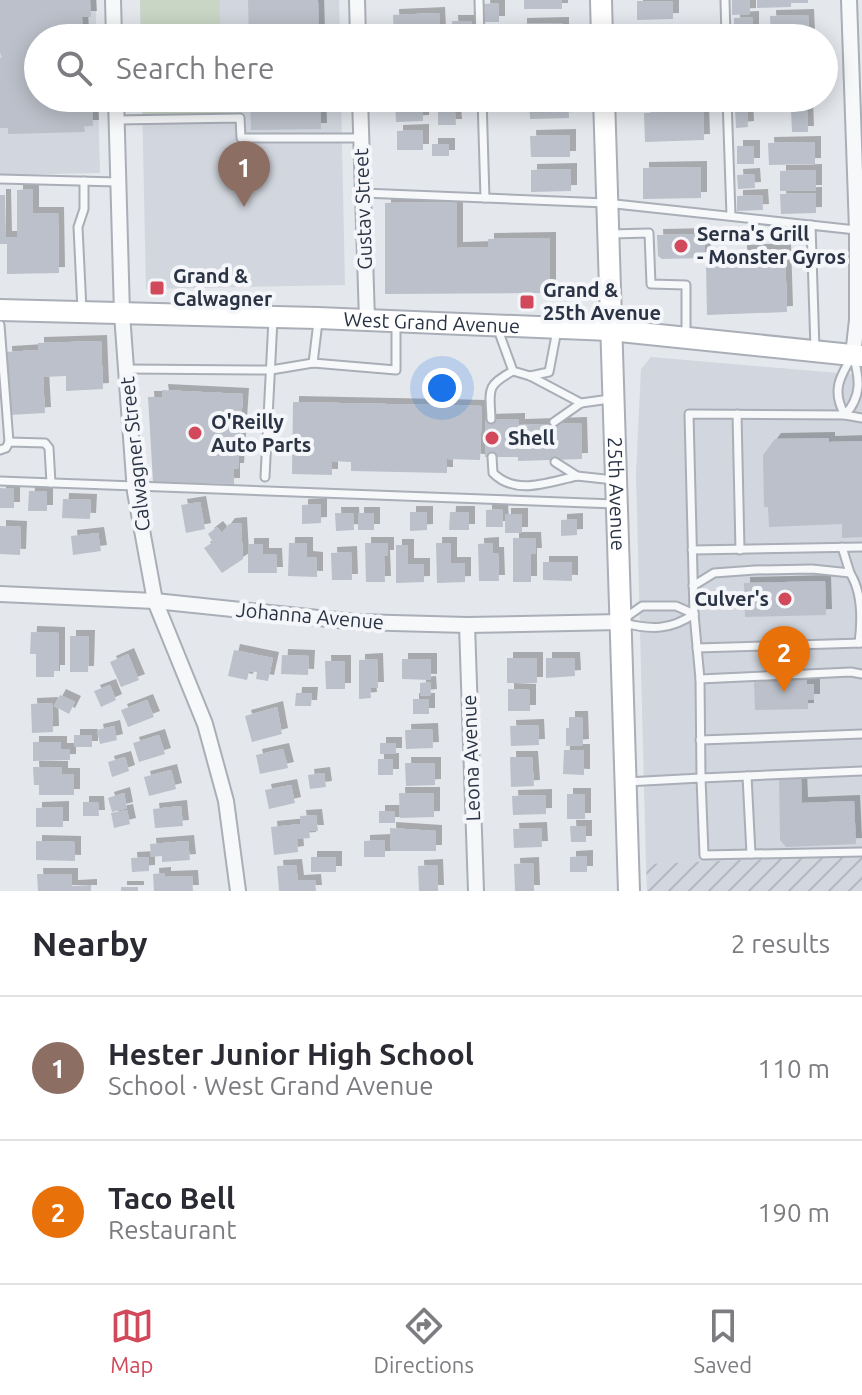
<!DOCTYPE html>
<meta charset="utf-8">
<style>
:root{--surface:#fff;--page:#f7f7f7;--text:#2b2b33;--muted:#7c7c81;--line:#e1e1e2;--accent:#d1495b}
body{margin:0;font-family:Ubuntu,sans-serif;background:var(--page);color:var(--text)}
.you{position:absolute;left:442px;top:388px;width:28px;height:28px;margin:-20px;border:6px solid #fff;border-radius:50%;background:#1a73e8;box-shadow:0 0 0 12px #1a73e833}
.badge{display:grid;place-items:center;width:52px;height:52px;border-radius:50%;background:var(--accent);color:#fff;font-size:26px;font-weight:700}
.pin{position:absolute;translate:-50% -66px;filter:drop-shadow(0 2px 4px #0008)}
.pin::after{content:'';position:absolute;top:42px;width:28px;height:24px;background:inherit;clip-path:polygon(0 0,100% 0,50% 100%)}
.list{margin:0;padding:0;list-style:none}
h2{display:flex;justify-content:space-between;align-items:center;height:104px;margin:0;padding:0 32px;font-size:34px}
h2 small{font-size:26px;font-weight:400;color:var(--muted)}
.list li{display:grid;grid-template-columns:52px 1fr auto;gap:24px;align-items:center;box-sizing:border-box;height:144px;padding:0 32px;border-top:2px solid var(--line)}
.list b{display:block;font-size:30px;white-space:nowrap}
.list p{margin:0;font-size:26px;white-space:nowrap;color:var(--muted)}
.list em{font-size:26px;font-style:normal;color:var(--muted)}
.icon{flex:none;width:44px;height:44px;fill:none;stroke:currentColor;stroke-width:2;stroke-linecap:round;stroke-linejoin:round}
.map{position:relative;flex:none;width:862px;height:891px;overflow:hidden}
.search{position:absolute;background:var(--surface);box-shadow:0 4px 20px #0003;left:24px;right:24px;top:24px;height:88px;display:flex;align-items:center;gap:20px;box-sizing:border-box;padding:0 28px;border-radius:44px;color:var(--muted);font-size:30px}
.sheet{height:392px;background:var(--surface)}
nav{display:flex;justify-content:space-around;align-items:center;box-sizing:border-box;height:112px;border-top:2px solid var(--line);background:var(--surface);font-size:22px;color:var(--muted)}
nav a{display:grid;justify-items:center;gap:4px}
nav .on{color:var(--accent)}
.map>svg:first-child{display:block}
.built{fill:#d2d6de}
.industrial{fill:url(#industrial-furrows)}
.pitch{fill:#c9d6c5}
.building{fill:#bbc0ca;filter:url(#shadow)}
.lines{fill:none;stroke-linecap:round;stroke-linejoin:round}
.service-casing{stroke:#a9aeb7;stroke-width:11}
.minor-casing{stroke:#a9aeb7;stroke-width:18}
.secondary-casing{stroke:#a9aeb7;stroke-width:24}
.service{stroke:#f7f8fa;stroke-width:7}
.minor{stroke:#f7f8fa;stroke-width:14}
.secondary{stroke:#fff;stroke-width:20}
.poi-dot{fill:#d1495b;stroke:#f4f6f9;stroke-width:3}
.labels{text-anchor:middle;stroke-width:8;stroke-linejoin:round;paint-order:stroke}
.street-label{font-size:20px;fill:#2b3445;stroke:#f4f6f9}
.poi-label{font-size:20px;font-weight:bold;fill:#2b3445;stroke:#f4f6f9;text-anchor:start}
</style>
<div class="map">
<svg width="862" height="891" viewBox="0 0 862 891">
<defs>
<pattern id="industrial-furrows" width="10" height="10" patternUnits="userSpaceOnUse" patternTransform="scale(2)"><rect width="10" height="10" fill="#d2d6de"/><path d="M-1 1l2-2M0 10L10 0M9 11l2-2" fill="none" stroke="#b4b8c0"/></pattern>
<filter id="shadow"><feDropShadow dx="6" dy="-6" stdDeviation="0" flood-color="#0004"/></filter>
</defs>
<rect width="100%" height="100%" fill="#e4e7ec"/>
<!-- built -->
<g class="built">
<polygon points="0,0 96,0 96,38 38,38 38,98 98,98 100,173 0,175"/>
<polygon points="140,0 339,0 340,38 141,38"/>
<polygon points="142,98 341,98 345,285 146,289"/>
<polygon points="651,357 862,375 862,855 646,864 636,474 641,369"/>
</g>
<!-- industrial -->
<polygon class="industrial" points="862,855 862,891 647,891 646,864"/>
<!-- pitch -->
<g class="pitch">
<polygon points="140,0 219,0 221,38 141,38"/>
<polygon points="142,98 224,98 225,118 143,120"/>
</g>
<!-- building -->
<g class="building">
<polygon points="0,0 90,0 91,17 82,17 83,38 38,38 38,98 92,98 93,126 84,126 85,132 8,134 8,128 0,128 0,58 2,58 0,52"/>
<polygon points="248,0 318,0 319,38 249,38"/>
<rect x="524" y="0" width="38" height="9"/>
<polygon points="732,0 750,0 750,14 732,15"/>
<polygon points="757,0 808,0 808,3 791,3 791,7 757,8"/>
<polygon points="637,1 673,1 673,19 637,20"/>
<polygon points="499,3 499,22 485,22 484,4"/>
<polygon points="439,13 440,34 394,35 393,15"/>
<polygon points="808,15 809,37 771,38 770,16"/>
<polygon points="753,17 753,33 734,33 734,18"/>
<polygon points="452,21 471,21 472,38 453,38"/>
<polygon points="563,23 563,38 521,38 521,24"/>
<polygon points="250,98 320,98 321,129 251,130"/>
<polygon points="529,98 568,98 569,118 530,119"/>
<polygon points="644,98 688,98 688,101 644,103"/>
<polygon points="395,100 423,100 423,121 396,122"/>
<polygon points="735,108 747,108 748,127 736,128"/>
<polygon points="807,109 808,132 792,132 791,110"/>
<polygon points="703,111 704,140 645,142 644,113"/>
<polygon points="438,112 455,112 456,125 438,125"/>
<polygon points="423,130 423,150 397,150 397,131"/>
<polygon points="570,135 570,157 531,157 530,136"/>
<polygon points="815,142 815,164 769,165 768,143"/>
<rect x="432" y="144" width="17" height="12"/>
<rect x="737" y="146" width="17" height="18"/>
<polygon points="701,167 701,198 643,199 643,168"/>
<polygon points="571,169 571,191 531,192 531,170"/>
<polygon points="816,170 816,191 780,191 780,171"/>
<polygon points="754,174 755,188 738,189 737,175"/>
<polygon points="33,189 33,213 58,213 59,273 7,274 7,244 0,244 0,195 5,195 6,237 17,237 17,190"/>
<polygon points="816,193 816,213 781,214 780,194"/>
<polygon points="762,195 763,210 737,211 737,196"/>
<polygon points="457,202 457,248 488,247 488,239 550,238 550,293 385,294 385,203"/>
<polygon points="704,234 705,258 662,259 658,256 657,235"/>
<polygon points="785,249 787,312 707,315 706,264 741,263 741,251"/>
<polygon points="101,341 103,389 66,391 66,376 43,377 45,413 9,415 6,352 38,350 38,343"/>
<polygon points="162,390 243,394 238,469 234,469 234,484 153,482 148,397 163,397"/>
<polygon points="293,402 482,406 480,460 447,459 447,473 351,471 351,462 332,461 332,475 292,474"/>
<polygon points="519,419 519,425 581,423 582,459 518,461 518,457 485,457 485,420"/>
<polygon points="829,438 829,442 862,441 862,537 842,538 842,524 769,527 768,507 764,507 763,455 775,439"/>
<polygon points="0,488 14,489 14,508 0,508"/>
<polygon points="29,491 47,491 47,511 28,511"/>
<polygon points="63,499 91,500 90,519 62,518"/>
<polygon points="200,502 205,529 186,533 181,505"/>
<polygon points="321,504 321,523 302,524 302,505"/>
<polygon points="502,509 503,527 486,527 486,510"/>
<polygon points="410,512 427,512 427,530 410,531"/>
<polygon points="450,512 469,512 469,530 449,530"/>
<polygon points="335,513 353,513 354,530 336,531"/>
<rect x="358" y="513" width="16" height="17"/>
<rect x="505" y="514" width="17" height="19"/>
<polygon points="577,519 577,535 561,536 561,520"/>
<polygon points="241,523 243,559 222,573 204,548 213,542 208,534 217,527 222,533 229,524"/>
<polygon points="0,526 21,527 20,555 0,554"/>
<polygon points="98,533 101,551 73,555 71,536"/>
<polygon points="513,538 535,538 536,554 531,554 531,582 513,582"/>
<polygon points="289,543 307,543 307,557 317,558 317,577 288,576"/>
<polygon points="365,543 388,543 388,556 384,556 385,582 366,582"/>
<polygon points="436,543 451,543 451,563 465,563 465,582 437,583"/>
<polygon points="493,543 493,553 498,553 499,581 479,581 478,544"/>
<polygon points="248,544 263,544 263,554 276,554 277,573 248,573"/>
<polygon points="396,545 408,545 408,564 424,564 424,582 396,583"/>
<polygon points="351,552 352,580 332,580 331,553"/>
<polygon points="543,562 572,562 572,581 543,580"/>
<polygon points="825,581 826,615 745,617 744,583"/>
<polygon points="31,632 59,633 59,671 54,671 54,677 36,677 36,654 30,654"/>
<polygon points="70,636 89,636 88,672 70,672"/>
<polygon points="234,650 273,658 268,681 256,679 257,672 249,671 247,680 228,676"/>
<polygon points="128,654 139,680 121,687 110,662"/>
<polygon points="282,655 309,656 308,675 281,674"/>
<rect x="507" y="658" width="30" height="25"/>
<polygon points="546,658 574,658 575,676 546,678"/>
<polygon points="377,659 378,688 370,688 371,698 359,699 359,660"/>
<polygon points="402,659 431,659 431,680 402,679"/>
<polygon points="325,661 345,661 345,689 326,689"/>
<polygon points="807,680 807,684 814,684 814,700 808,700 808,709 755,710 754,682"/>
<polygon points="430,682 431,695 420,696 420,683"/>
<polygon points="110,685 116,700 101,707 94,691"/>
<polygon points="508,689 530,690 530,711 508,711"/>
<polygon points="296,693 312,693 311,706 295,706"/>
<polygon points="60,695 75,702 69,714 54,706"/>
<rect x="413" y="699" width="16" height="15"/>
<polygon points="147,700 154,717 128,727 121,710"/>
<polygon points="52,703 53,732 32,733 31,704"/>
<polygon points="277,707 282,734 252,742 245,716"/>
<polygon points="569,717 582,717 583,745 566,746 566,728 569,728"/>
<polygon points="538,725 539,745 511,746 510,726"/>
<polygon points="114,726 117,740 100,744 97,730"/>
<polygon points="432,729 433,748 406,749 405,730"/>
<rect x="74" y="735" width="18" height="12"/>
<polygon points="159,735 165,754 139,762 133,743"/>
<polygon points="33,742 61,742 61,749 70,749 70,760 33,761"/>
<rect x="380" y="743" width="16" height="11"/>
<polygon points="283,749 288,768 260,774 256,755"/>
<polygon points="564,750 584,750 584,775 563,774"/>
<polygon points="125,757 129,771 112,777 108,762"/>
<polygon points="510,757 532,757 534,786 511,787"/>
<rect x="378" y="759" width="15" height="16"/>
<polygon points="405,763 435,763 435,785 406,786"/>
<polygon points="33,767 62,767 62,774 74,774 74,795 39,795 39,785 34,785"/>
<polygon points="171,770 176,789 149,796 144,777"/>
<polygon points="324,773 326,787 310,789 308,775"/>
<polygon points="801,778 802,803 854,801 856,844 786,847 780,840 779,779"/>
<polygon points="291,785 295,803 269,809 265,790"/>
<polygon points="124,793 127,808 112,812 108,798"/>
<polygon points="399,793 434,793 434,817 400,818"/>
<rect x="567" y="794" width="18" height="25"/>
<polygon points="546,795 546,814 513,815 512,796"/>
<polygon points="83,802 98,802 99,816 83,816"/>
<polygon points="181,806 183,826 155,828 153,809"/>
<polygon points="63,807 63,827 36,827 36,808"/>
<polygon points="127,810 130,824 114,828 111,813"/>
<rect x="379" y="811" width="16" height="12"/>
<polygon points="316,815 318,831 309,831 310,838 297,839 298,852 274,855 271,827 301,824 300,816"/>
<polygon points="570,826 586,826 586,842 571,842"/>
<polygon points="390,828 436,831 436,851 391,851"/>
<polygon points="541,828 542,847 514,848 513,829"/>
<polygon points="385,840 385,857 364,857 364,841"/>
<polygon points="36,841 75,842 75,861 36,860"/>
<polygon points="188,841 190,860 162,862 162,856 151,857 150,844"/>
<polygon points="587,856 587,872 570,872 570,857"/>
<polygon points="149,857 149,871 132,872 131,858"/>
<rect x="311" y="857" width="25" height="15"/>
<polygon points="533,863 534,891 515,891 514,864"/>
<polygon points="296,865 298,881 315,880 316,891 279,891 277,866"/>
<polygon points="437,865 438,891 419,891 418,866"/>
<polygon points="165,873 165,877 192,876 193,891 154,891 153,874"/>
<polygon points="37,874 72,874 72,886 91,885 91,891 38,891"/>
<rect x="121" y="887" width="17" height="4"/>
</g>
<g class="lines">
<defs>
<g id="service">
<polyline points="479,0 480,38"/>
<polyline points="725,0 726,38"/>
<polyline points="482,98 485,198"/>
<polyline points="727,98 731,216"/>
<polyline points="116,120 240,118 241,138 361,138"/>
<polyline points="0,179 118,182"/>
<polyline points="363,193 606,203 856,230"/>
<polyline points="811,225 815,349"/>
<polyline points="611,234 649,233 651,284 686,285 686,336"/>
<polyline points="82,310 78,227 84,209 84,181"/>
<polyline points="0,325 9,442"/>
<polyline points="497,327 513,371 530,376 581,403"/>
<path d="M853,355c7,24 9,41 -8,60 -14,-24 -5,-39 8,-60z"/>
<polyline points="313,363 318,322"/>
<polyline points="126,369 271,370 313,363 396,370 396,323"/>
<polyline points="530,376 549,372 557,330"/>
<polyline points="737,414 740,550"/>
<polyline points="862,418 845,415 689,414 694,614 700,679 701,778 862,771"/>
<path d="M491,419c-1,-29 -6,-33 22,-48"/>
<polyline points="554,422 581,403 610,399"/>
<polyline points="0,450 6,448 9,442 45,443 49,448 51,483"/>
<path d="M492,457l1,16c23,23 55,9 84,3"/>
<polyline points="555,462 577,476 614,480"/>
<polyline points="265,477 273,319"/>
<polyline points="0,481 615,504"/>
<polyline points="842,547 850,573"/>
<polyline points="692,550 862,547"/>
<path d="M693,586l21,-13 41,-3 57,-1 38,4c12,19 12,47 9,70"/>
<polyline points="625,618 642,606 676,606 694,614"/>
<path d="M624,623c27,7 47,7 70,-9"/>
<polyline points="697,648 862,643"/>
<polyline points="700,679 851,672 862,674"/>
<polyline points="700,740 862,734"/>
<polyline points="747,776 751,854"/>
<polyline points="626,782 701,778 704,855 862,852"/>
</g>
<g id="minor">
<polyline points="113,0 114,38"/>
<polyline points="357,0 358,38"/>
<polyline points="849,0 857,230 857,320 853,355"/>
<polyline points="116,98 122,314 135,492 155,601 205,724 226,801 238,891"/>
<polyline points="360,98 367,320"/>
<polyline points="0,594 155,601 357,622 467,625 621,622"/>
<polyline points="467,625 476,891"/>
</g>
<g id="secondary">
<polyline points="601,0 602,38"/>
<path id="s1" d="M604,98l25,793"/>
<path id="s2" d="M0,310l318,8 292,12 252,26"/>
</g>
</defs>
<!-- service casing -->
<use href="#service" class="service-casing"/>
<!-- minor casing -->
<use href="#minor" class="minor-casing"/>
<!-- secondary casing -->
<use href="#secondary" class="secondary-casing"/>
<!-- service -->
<use href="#service" class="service"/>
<!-- minor -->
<use href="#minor" class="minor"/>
<!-- secondary -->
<use href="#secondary" class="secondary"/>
</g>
<!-- markers -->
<g class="poi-dot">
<circle cx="681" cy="246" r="8"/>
<rect x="149" y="280" width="16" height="16" rx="4"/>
<rect x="519" y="294" width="16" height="16" rx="4"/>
<circle cx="195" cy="433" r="8"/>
<circle cx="492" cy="438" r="8"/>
<circle cx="785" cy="599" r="8"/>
</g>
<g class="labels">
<!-- street labels -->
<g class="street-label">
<text transform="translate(363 209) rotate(-92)" y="7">Gustav Street</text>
<text dy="7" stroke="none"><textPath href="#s2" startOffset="432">West Grand Avenue</textPath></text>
<text transform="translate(135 454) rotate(-96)" y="7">Calwagner Street</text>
<text dy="7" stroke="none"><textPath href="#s1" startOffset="396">25th Avenue</textPath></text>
<text transform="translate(310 616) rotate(5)" y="7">Johanna Avenue</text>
<text transform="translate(471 758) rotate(-92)" y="7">Leona Avenue</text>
</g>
<!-- poi labels -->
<g class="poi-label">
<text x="697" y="241">Serna's Grill<tspan x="697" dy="23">- Monster Gyros</tspan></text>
<text x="173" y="283">Grand &amp;<tspan x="173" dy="23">Calwagner</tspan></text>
<text x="543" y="297">Grand &amp;<tspan x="543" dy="23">25th Avenue</tspan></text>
<text x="211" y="429">O'Reilly<tspan x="211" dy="23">Auto Parts</tspan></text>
<text x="508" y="445">Shell</text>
<text x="769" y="606" text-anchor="end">Culver's</text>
</g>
</g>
</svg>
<div class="you"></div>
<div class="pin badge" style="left:244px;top:207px;background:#8d6e63">1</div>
<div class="pin badge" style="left:784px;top:692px;background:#e8710a">2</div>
<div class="search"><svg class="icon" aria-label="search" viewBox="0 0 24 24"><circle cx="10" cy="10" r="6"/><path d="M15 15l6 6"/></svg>Search here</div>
</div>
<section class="sheet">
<h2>Nearby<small>2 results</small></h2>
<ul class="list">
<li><span class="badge" style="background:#8d6e63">1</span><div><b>Hester Junior High School</b><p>School · West Grand Avenue</p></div><em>110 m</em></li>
<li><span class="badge" style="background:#e8710a">2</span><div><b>Taco Bell</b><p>Restaurant</p></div><em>190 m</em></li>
</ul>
</section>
<nav>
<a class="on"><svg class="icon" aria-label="map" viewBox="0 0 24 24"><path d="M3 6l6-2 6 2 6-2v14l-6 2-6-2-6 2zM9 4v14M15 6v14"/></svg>Map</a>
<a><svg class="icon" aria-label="directions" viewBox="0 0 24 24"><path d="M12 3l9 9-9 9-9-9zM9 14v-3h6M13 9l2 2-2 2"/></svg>Directions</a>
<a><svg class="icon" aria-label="saved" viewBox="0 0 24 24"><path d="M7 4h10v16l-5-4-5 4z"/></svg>Saved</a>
</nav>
